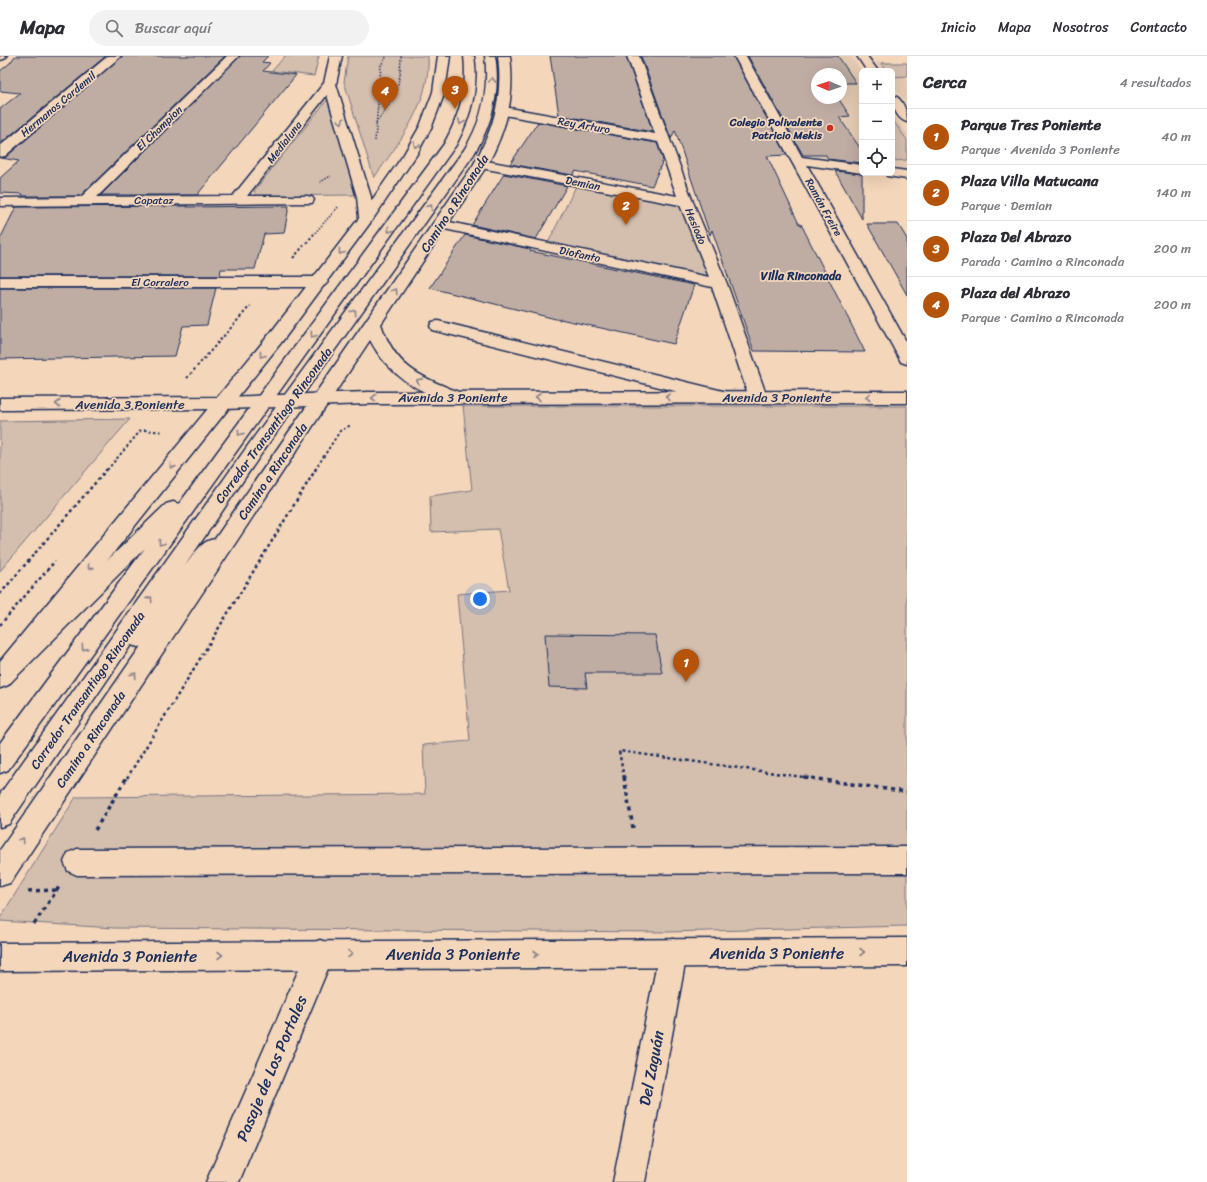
<!DOCTYPE html>
<html lang="es">
<meta charset="utf-8">
<style>
:root{--surface:#fff;--page:#f2f2f3;--text:#2b2b33;--muted:#7c7c81;--line:#e1e1e2;--accent:#b45309}
body{margin:0;font-family:Sriracha,sans-serif;background:var(--page);color:var(--text)}
.controls{position:absolute;right:12px;top:12px;display:grid;overflow:hidden;border-radius:6px;box-shadow:0 4px 16px #0002}
.controls button{width:36px;height:36px;display:grid;place-items:center;padding:0;border:0;border-bottom:1px solid var(--line);background:var(--surface);color:var(--text);font:20px sans-serif}
.compass{position:absolute;left:811px;top:12px;width:36px;height:36px;border-radius:50%;background:var(--surface);box-shadow:0 4px 16px #0002;rotate:272deg}
.you{position:absolute;left:480px;top:543px;width:14px;height:14px;margin:-10px;border:3px solid #fff;border-radius:50%;background:#1a73e8;box-shadow:0 0 0 6px #1a73e833}
.badge{display:grid;place-items:center;width:26px;height:26px;border-radius:50%;background:var(--accent);color:#fff;font-size:13px;font-weight:700}
.pin{position:absolute;translate:-50% -33px;filter:drop-shadow(0 1px 2px #0008)}
.pin::after{content:'';position:absolute;top:21px;width:14px;height:12px;background:inherit;clip-path:polygon(0 0,100% 0,50% 100%)}
.list{margin:0;padding:0;list-style:none}
h2{display:flex;justify-content:space-between;align-items:center;height:52px;margin:0;padding:0 16px;font-size:17px}
h2 small{font-size:13px;font-weight:400;color:var(--muted)}
.list li{display:grid;grid-template-columns:26px 1fr auto;gap:12px;align-items:center;box-sizing:border-box;height:56px;padding:0 16px;border-top:1px solid var(--line)}
.list b{display:block;font-size:15px;white-space:nowrap}
.list p{margin:0;font-size:13px;white-space:nowrap;color:var(--muted)}
.list em{font-size:13px;font-style:normal;color:var(--muted)}
.icon{flex:none;width:22px;height:22px;fill:none;stroke:currentColor;stroke-width:2;stroke-linecap:round;stroke-linejoin:round}
.map{position:relative;flex:none;width:907px;height:1126px;overflow:hidden}
header{display:flex;align-items:center;gap:24px;box-sizing:border-box;height:56px;padding:0 20px;background:var(--surface);border-bottom:1px solid var(--line)}
header strong{font-size:19px}
nav{display:flex;gap:22px;margin-inline-start:auto;font-size:14px}
.search{width:280px;height:36px;background:var(--page);display:flex;align-items:center;gap:10px;box-sizing:border-box;padding:0 14px;border-radius:22px;color:var(--muted);font-size:15px}
main{display:flex}
aside{flex:1;background:var(--surface)}
.map>svg:first-child{display:block}
.built{fill:#e4cab3;fill-rule:evenodd}
.green{fill:#d4bead;stroke:#787686}
.building{fill:#bfada4;stroke:#1b2f5e}
.lines{fill:none;stroke-linecap:round;stroke-linejoin:round}
.lane-casing{stroke:#1b2f5e;stroke-width:3}
.street-casing{stroke:#1b2f5e;stroke-width:3}
.secondary-casing{stroke:#1b2f5e;stroke-width:3}
.primary-casing{stroke:#1b2f5e;stroke-width:3}
.path-far3{stroke:#1b2f5e;stroke-width:1.5;stroke-dasharray:1.5 1.5;stroke-linecap:butt}
.path-far2{stroke:#1b2f5e;stroke-width:2;stroke-dasharray:2.5 2.5;stroke-linecap:butt}
.path-far1{stroke:#1b2f5e;stroke-width:2.5;stroke-dasharray:3 3;stroke-linecap:butt}
.path{stroke:#1b2f5e;stroke-width:3.5;stroke-dasharray:4 4;stroke-linecap:butt}
.lane{fill:#f4d6ba;fill-rule:evenodd}
.street{fill:#f4d6ba;fill-rule:evenodd}
.secondary{fill:#f4d6ba;fill-rule:evenodd}
.primary{fill:#f4d6ba;fill-rule:evenodd}
.oneway{stroke:#88828c}
.poi-dot{fill:#c8321e;stroke:#f4d6ba;stroke-width:1.5}
.labels{text-anchor:middle;stroke-width:3.5;stroke-linejoin:round;paint-order:stroke}
.far-street-label{font-size:11px;fill:#1b2f5e;stroke:#f4d6ba}
.far-poi-label{font-size:11px;font-weight:bold;fill:#1b2f5e;stroke:#f4d6ba;text-anchor:end}
.far-neighbourhood-label{font-size:12px;font-weight:bold;fill:#1b2f5e;stroke:#f4d6ba}
.street-label{font-size:13px;fill:#1b2f5e;stroke:#f4d6ba}
.near-street-label{font-size:16px;fill:#1b2f5e;stroke:#f4d6ba}
</style>
<header>
<strong>Mapa</strong>
<div class="search"><svg class="icon" aria-label="search" viewBox="0 0 24 24"><circle cx="10" cy="10" r="6"/><path d="M15 15l6 6"/></svg>Buscar aquí</div>
<nav><a>Inicio</a><a>Mapa</a><a>Nosotros</a><a>Contacto</a></nav>
</header>
<main>
<div class="map">
<svg width="907" height="1126" viewBox="0 0 907 1126">
<rect width="100%" height="100%" fill="#f4d6ba"/>
<filter id="ink" filterUnits="userSpaceOnUse"><feTurbulence type="fractalNoise" baseFrequency=".025" numOctaves="2"/><feDisplacementMap in="SourceGraphic" scale="8" xChannelSelector="R" yChannelSelector="G"/><feConvolveMatrix kernelMatrix="1 2 1 2 8 2 1 2 1" color-interpolation-filters="sRGB"/></filter>
<g filter="url(#ink)">
<!-- built -->
<g class="built">
<path d="M755,0h96l11,15v94l-46,-6zM817,18h24v24h-24z"/>
<polygon points="876,6 907,7 907,48 892,28 892,15 882,15"/>
<polygon points="892,57 907,77 907,115 892,113"/>
</g>
<!-- green -->
<g class="green">
<polygon points="285,0 319,0 314,20 272,15"/>
<path d="M348,0h80c3,47 -29,86 -54,122l-30,-96z"/>
<polygon points="881,7 907,7 907,20 892,21 892,15 887,15"/>
<polygon points="331,39 355,139 257,140 254,135"/>
<polygon points="892,63 907,84 907,104 892,105"/>
<polygon points="578,126 686,146 719,228 546,191"/>
<polygon points="463,350 907,350 907,870 668,876 114,872 0,865 0,862 76,741 425,738 423,689 470,685 457,538 509,534 498,473 431,476 430,440 472,434"/>
<polygon points="130,363 0,515 0,365"/>
</g>
<!-- building -->
<g class="building">
<polygon points="15,0 106,0 0,88 0,53 20,37 0,35 0,15 10,7"/>
<polygon points="122,0 225,0 80,140 22,140 23,138 0,137 0,122 19,105 1,102 6,101"/>
<polygon points="240,0 268,0 262,6 270,7 263,15 296,19 197,139 101,139"/>
<polygon points="550,0 626,0 653,76 559,59"/>
<polygon points="641,0 733,0 787,99 767,100 799,168 801,168 865,296 754,295 712,174 710,179 675,74 671,83"/>
<polygon points="748,0 838,0 856,27 841,27 841,18 817,18 817,42 838,42 850,60 839,61 862,95 862,107 828,103 826,99 803,99"/>
<polygon points="538,66 657,87 663,104 652,130 575,115 573,119 510,108"/>
<polygon points="835,115 862,118 862,163"/>
<polygon points="504,118 567,130 536,183 472,169"/>
<polygon points="188,150 187,151 289,150 284,177 264,178 255,213 221,213 220,220 0,220 0,183 16,151"/>
<polygon points="867,168 898,168 907,183 907,239"/>
<polygon points="465,179 530,193 530,195 694,229 674,288 560,263 560,264 430,232"/>
<polygon points="0,232 216,232 207,269 183,270 175,300 0,303"/>
<polygon points="545,578 655,579 662,617 585,617 587,632 549,631"/>
</g>
<g class="lines">
<defs>
<g id="lane">
<path d="M464,0h10c5,32 -3,60 -18,89l-448,625 -8,3v-30l145,-195 -137,137 -8,3v-25l166,-159 7,-2 6,2 265,-360c15,-28 24,-56 20,-88z"/>
<path d="M485,0h10c6,35 -3,68 -21,98l-208,293 -82,120c10,-12 20,-32 36,-27l3,6 -3,6 -74,93 -8,2 -7,-2 -122,179 -9,3v-33l254,-357 210,-287c18,-28 25,-61 21,-94z"/>
<polygon points="857,0 867,0 878,15 867,15"/>
<path d="M892,39c11,2 15,17 15,27 -11,-3 -15,-17 -15,-27z"/>
</g>
<g id="street">
<polygon points="0,0 7,0 4,3 0,4"/>
<polygon points="108,0 121,0 5,100 0,101 0,90"/>
<polygon points="227,0 239,0 97,141 233,140 324,27 330,0 342,0 336,28 371,141 373,161 371,164 366,165 361,164 359,161 357,141 327,39 247,140 307,140 312,141 314,144 312,147 0,150 0,142 81,141"/>
<polygon points="627,0 639,0 693,146 727,228 767,341 764,345 758,347 752,345 749,341 712,231 440,172 435,171 433,168 435,165 440,164 709,221 680,149 481,112 476,111 474,108 476,105 481,104 677,140 658,86 504,59 500,58 498,55 500,52 504,51 655,78"/>
<polygon points="734,0 746,0 802,101 862,109 862,117 807,109 907,287 907,308 901,306 899,302"/>
<polygon points="892,113 907,115 907,123 887,120 885,117 892,117"/>
<polygon points="0,221 320,221 325,223 328,226 325,229 320,231 0,231"/>
<polygon points="438,265 723,335 729,337 732,341 729,345 723,347 432,274 430,270 432,266"/>
<polygon points="907,791 907,817 77,819 68,815 64,806 68,797 77,793"/>
<polygon points="673,883 683,887 687,897 645,1126 613,1126 659,897 663,887"/>
<polygon points="320,884 330,888 334,898 239,1126 206,1126 310,888"/>
</g>
<g id="secondary">
<polygon points="907,335 907,347 368,348 223,353 0,354 0,342 223,341 368,336"/>
<polygon points="907,882 907,910 0,915 0,887"/>
</g>
<g id="primary">
<polygon points="438,0 450,0 445,36 432,70 417,98 373,163 284,283 8,629 0,632 0,605 272,275 363,157 404,98 420,70 433,36"/>
<path d="M498,0h12c5,42 -3,71 -22,108l-107,160c15,45 39,52 80,69l3,4 -3,4 -6,2c-38,-11 -66,-27 -85,-63l-360,543 -10,3v-36l474,-686c20,-37 29,-66 24,-108z"/>
</g>
</defs>
<!-- lane casing -->
<use href="#lane" class="lane-casing"/>
<!-- street casing -->
<use href="#street" class="street-casing"/>
<!-- secondary casing -->
<use href="#secondary" class="secondary-casing"/>
<!-- primary casing -->
<use href="#primary" class="primary-casing"/>
<!-- path-far3 -->
<g class="path-far3">
<polyline points="376,67 395,40 400,19 401,0"/>
<polyline points="375,85 381,9 387,0"/>
<polyline points="320,126 331,120"/>
<polyline points="313,179 339,150"/>
</g>
<!-- path-far2 -->
<g class="path-far2">
<polyline points="293,202 314,178"/>
<polyline points="187,322 250,250"/>
<polyline points="144,374 163,376"/>
<polyline points="107,414 142,373"/>
<polyline points="315,414 340,375 351,369"/>
</g>
<!-- path-far1 -->
<g class="path-far1">
<polyline points="0,538 107,413"/>
<polyline points="0,569 55,505"/>
<polyline points="127,722 316,413"/>
<polyline points="624,722 619,695 810,722"/>
</g>
<!-- path -->
<g class="path">
<polyline points="624,721 633,772"/>
<polyline points="803,721 907,736"/>
<polyline points="95,774 127,721"/>
<polyline points="28,835 57,834"/>
<polyline points="34,868 59,831"/>
</g>
<!-- lane -->
<use href="#lane" class="lane"/>
<!-- street -->
<use href="#street" class="street"/>
<!-- secondary -->
<use href="#secondary" class="secondary"/>
<!-- primary -->
<use href="#primary" class="primary"/>
</g>
<!-- one-way arrows -->
<defs><path id="oneway-chevron" d="M-2-3.5L2.5 0L-2 3.5" fill="none" stroke-width="1.6" stroke-linecap="round" stroke-linejoin="round"/></defs>
<g class="oneway">
<use href="#oneway-chevron" transform="translate(492 24) rotate(-89)"/>
<use href="#oneway-chevron" transform="translate(341 65) rotate(73)"/>
<use href="#oneway-chevron" transform="translate(461 66) rotate(112)"/>
<use href="#oneway-chevron" transform="translate(416 89) rotate(119)"/>
<use href="#oneway-chevron" transform="translate(430 151) rotate(-53)"/>
<use href="#oneway-chevron" transform="translate(390 174) rotate(126)"/>
<use href="#oneway-chevron" transform="translate(341 196) rotate(126)"/>
<use href="#oneway-chevron" transform="translate(395 235) rotate(-56)"/>
<use href="#oneway-chevron" transform="translate(354 256) rotate(-54)"/>
<use href="#oneway-chevron" transform="translate(313 279) rotate(126)"/>
<use href="#oneway-chevron" transform="translate(262 299) rotate(128)"/>
<use href="#oneway-chevron" transform="translate(419 325) rotate(-152)"/>
<use href="#oneway-chevron" transform="translate(538 341) rotate(180)"/>
<use href="#oneway-chevron" transform="translate(668 341) rotate(180)"/>
<use href="#oneway-chevron" transform="translate(868 341) rotate(-180)"/>
<use href="#oneway-chevron" transform="translate(374 342) rotate(180)"/>
<use href="#oneway-chevron" transform="translate(58 348) rotate(180)"/>
<use href="#oneway-chevron" transform="translate(240 377) rotate(126)"/>
<use href="#oneway-chevron" transform="translate(172 410) rotate(129)"/>
<use href="#oneway-chevron" transform="translate(161 487) rotate(126)"/>
<use href="#oneway-chevron" transform="translate(90 511) rotate(129)"/>
<use href="#oneway-chevron" transform="translate(150 543) rotate(-55)"/>
<use href="#oneway-chevron" transform="translate(84 592) rotate(126)"/>
<use href="#oneway-chevron" transform="translate(134 619) rotate(-56)"/>
<use href="#oneway-chevron" transform="translate(22 784) rotate(-56)"/>
<use href="#oneway-chevron" transform="translate(862 896)"/>
<use href="#oneway-chevron" transform="translate(350 898)"/>
<use href="#oneway-chevron" transform="translate(536 898)"/>
<use href="#oneway-chevron" transform="translate(220 899)"/>
</g>
</g>
<!-- markers -->
<circle class="poi-dot" cx="830" cy="72" r="4"/>
<g class="labels">
<!-- far-street labels -->
<g class="far-street-label">
<text transform="translate(58 48) rotate(-40)" y="4">Hermanos Cardemil</text>
<text transform="translate(584 69) rotate(10)" y="4">Rey Arturo</text>
<text transform="translate(159 72) rotate(-44)" y="4">El Champion</text>
<text transform="translate(284 86) rotate(-52)" y="4">Medialuna</text>
<text transform="translate(583 127) rotate(11)" y="4">Demian</text>
<text x="154" y="148">Capataz</text>
<text transform="translate(824 151) rotate(61)" y="4">Ramón Freire</text>
<text transform="translate(696 170) rotate(68)" y="4">Hesiodo</text>
<text transform="translate(580 198) rotate(12)" y="4">Diofanto</text>
<text x="160" y="230">El Corralero</text>
</g>
<!-- far-poi labels -->
<g class="far-poi-label">
<text x="822" y="70">Colegio Polivalente<tspan x="822" dy="13">Patricio Mekis</tspan></text>
</g>
<!-- far-neighbourhood labels -->
<g class="far-neighbourhood-label">
<text x="801" y="224">Villa Rinconada</text>
</g>
<!-- street labels -->
<g class="street-label">
<text transform="translate(454 147) rotate(-57)" y="5">Camino a Rinconada</text>
<text x="453" y="346">Avenida 3 Poniente</text>
<text x="777" y="346">Avenida 3 Poniente</text>
<text x="130" y="353">Avenida 3 Poniente</text>
<text transform="translate(273 369) rotate(-54)" y="5">Corredor Transantiago Rinconada</text>
<text transform="translate(272 415) rotate(-56)" y="5">Camino a Rinconada</text>
<text transform="translate(87 634) rotate(-55)" y="5">Corredor Transantiago Rinconada</text>
<text transform="translate(90 683) rotate(-56)" y="5">Camino a Rinconada</text>
</g>
<!-- near-street labels -->
<g class="near-street-label">
<text x="777" y="903">Avenida 3 Poniente</text>
<text x="453" y="904">Avenida 3 Poniente</text>
<text x="130" y="906">Avenida 3 Poniente</text>
<text transform="translate(271 1012) rotate(-67)" y="6">Pasaje de Los Portales</text>
<text transform="translate(651 1012) rotate(-79)" y="6">Del Zaguán</text>
</g>
</g>
</svg>
<div class="controls">
<button>+</button>
<button>−</button>
<button><svg class="icon" aria-label="locate" viewBox="0 0 24 24"><circle cx="12" cy="12" r="6"/><path d="M12 2v4M12 18v4M2 12h4M18 12h4"/></svg></button>
</div>
<svg class="compass" viewBox="-18 -18 36 36"><path d="M0-13l5 13h-10z" fill="#e53935"/><path d="M0 13l5-13h-10z" fill="#7c7c81"/></svg>
<div class="you"></div>
<div class="pin badge" style="left:686px;top:626px">1</div>
<div class="pin badge" style="left:626px;top:169px">2</div>
<div class="pin badge" style="left:455px;top:53px">3</div>
<div class="pin badge" style="left:385px;top:54px">4</div>
</div>
<aside>
<h2>Cerca<small>4 resultados</small></h2>
<ul class="list">
<li><span class="badge">1</span><div><b>Parque Tres Poniente</b><p>Parque · Avenida 3 Poniente</p></div><em>40 m</em></li>
<li><span class="badge">2</span><div><b>Plaza Villa Matucana</b><p>Parque · Demian</p></div><em>140 m</em></li>
<li><span class="badge">3</span><div><b>Plaza Del Abrazo</b><p>Parada · Camino a Rinconada</p></div><em>200 m</em></li>
<li><span class="badge">4</span><div><b>Plaza del Abrazo</b><p>Parque · Camino a Rinconada</p></div><em>200 m</em></li>
</ul>
</aside>
</main>
